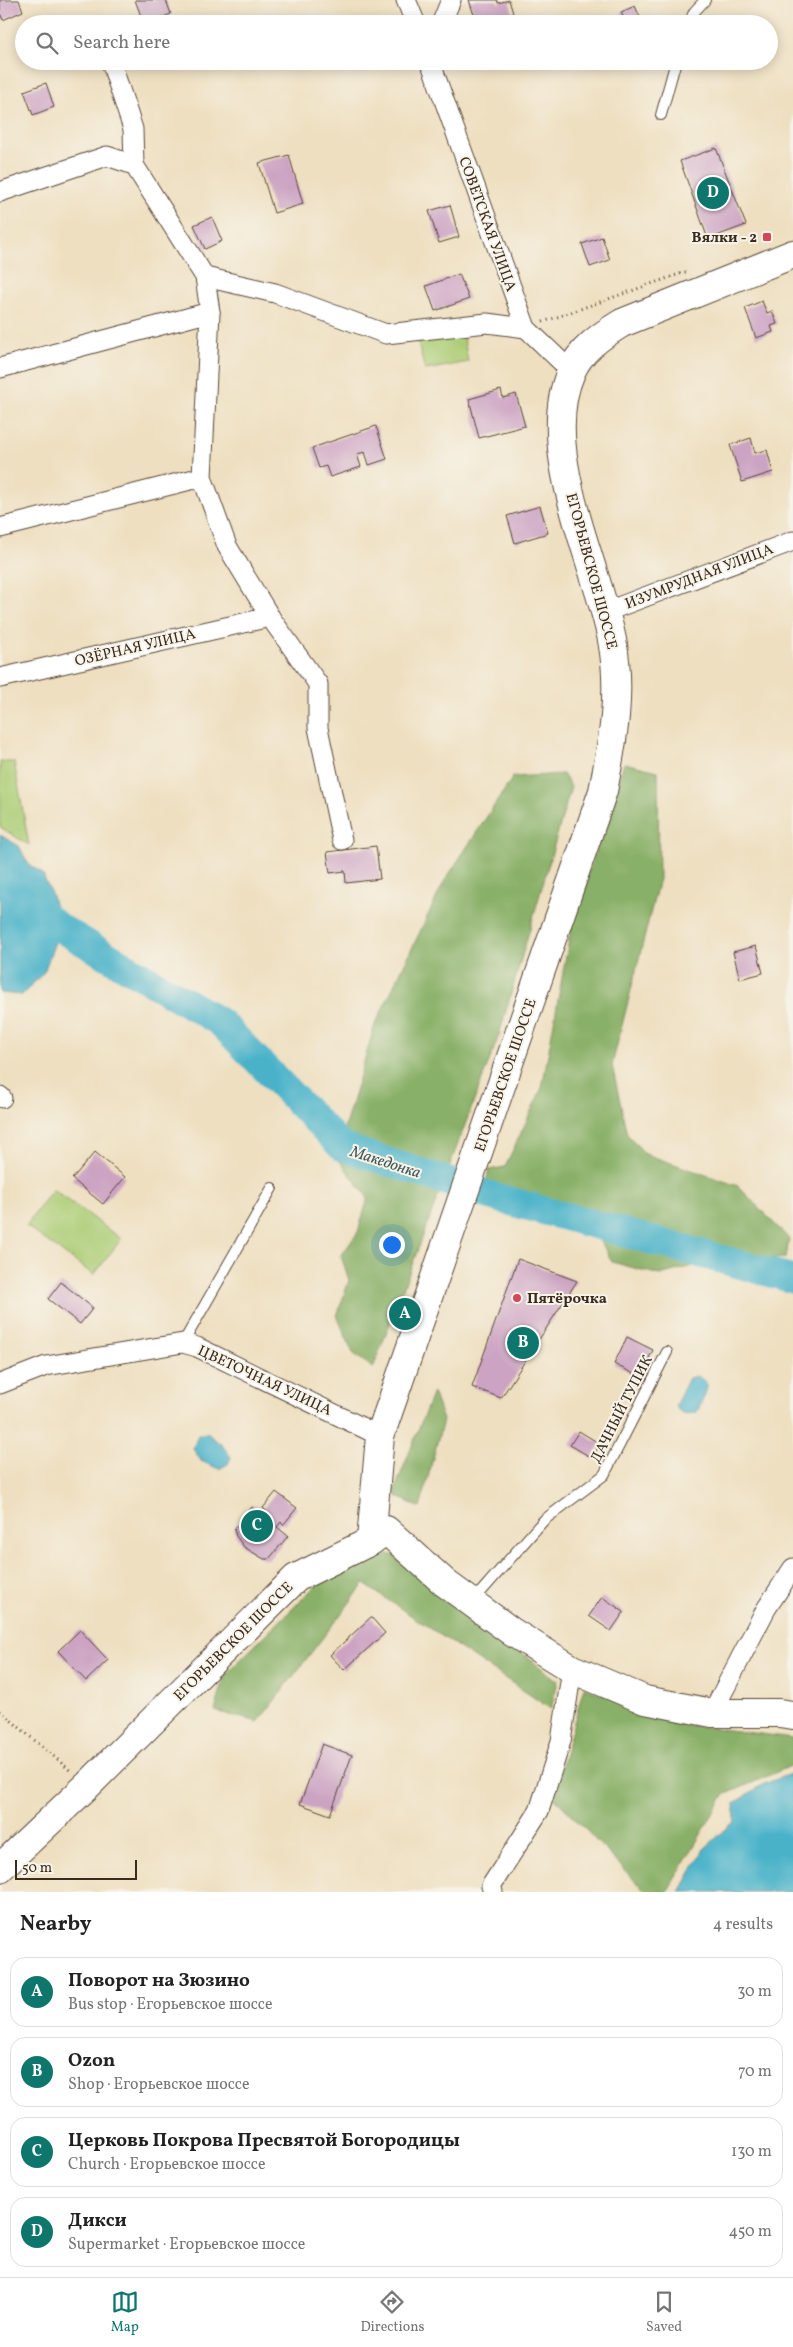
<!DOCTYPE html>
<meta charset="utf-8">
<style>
:root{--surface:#fff;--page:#f2f2f2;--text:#222;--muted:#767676;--line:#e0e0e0;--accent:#0f766e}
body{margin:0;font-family:Vollkorn,serif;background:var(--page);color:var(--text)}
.scale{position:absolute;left:15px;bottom:12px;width:122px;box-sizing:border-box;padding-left:5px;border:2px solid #3b2a1e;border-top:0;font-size:14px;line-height:18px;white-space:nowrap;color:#3b2a1e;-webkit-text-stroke:4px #f7f3e8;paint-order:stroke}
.you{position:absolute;left:391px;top:1244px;width:18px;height:18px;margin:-12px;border:4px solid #fff;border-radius:50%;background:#1a73e8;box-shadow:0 0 0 8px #1a73e833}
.badge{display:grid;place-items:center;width:32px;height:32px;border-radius:50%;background:var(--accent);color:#fff;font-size:16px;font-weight:700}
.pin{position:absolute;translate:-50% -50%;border:2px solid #fff;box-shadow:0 1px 5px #0006}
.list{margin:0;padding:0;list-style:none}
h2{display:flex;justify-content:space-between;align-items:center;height:65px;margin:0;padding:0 20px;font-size:21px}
h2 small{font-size:16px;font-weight:400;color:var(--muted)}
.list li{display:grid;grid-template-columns:32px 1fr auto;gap:15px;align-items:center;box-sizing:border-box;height:70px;margin:0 10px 10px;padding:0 10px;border:1px solid var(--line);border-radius:15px}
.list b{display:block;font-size:19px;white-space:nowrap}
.list p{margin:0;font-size:16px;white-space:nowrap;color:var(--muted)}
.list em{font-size:16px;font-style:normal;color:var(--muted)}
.icon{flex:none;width:28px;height:28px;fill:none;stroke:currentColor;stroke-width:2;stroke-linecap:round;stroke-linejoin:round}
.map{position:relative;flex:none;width:793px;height:1892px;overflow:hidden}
.search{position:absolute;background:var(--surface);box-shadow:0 2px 12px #0003;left:15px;right:15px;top:15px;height:55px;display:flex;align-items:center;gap:12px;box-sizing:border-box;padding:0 18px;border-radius:28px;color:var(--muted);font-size:19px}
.sheet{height:385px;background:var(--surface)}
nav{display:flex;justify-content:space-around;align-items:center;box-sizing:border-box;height:70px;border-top:1px solid var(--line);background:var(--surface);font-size:14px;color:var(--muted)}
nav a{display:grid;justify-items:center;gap:2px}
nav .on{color:var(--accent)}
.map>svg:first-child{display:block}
.green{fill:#accd76;stroke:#747c4a}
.forest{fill:#89b067;stroke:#626d42}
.water{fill:#4ab2c9;stroke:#426e74}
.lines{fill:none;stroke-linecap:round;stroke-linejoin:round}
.river{stroke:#4ab2c9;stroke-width:29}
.building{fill:#cca3c3}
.lane-casing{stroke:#564536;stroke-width:12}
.street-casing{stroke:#564536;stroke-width:21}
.secondary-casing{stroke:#564536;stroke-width:30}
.primary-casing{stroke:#564536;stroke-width:30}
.path{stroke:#564536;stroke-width:3;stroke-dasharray:1 4;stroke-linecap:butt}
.lane{stroke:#fff;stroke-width:10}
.street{stroke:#fff;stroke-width:19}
.secondary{stroke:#fff;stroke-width:28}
.primary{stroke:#fff;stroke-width:28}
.poi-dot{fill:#d1495b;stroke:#f7f3e8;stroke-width:2}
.labels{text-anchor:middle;stroke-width:4;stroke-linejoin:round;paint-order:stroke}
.street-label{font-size:15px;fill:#3b2a1e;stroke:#f7f3e8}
.poi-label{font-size:15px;font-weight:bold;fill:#3b2a1e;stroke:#f7f3e8;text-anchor:end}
.water-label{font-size:16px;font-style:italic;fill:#405a5a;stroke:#f7f3e8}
</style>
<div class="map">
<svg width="793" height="1892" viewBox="0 0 793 1892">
<rect width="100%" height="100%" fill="#f7f3e8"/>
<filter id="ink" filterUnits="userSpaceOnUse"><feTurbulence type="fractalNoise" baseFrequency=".02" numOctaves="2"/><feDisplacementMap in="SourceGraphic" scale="10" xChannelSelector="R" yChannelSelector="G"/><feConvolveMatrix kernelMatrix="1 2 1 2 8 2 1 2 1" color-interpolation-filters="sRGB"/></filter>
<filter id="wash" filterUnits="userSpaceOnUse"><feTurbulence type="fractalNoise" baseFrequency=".0096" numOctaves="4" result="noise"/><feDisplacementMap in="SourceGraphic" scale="20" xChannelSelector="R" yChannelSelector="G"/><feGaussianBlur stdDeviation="1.12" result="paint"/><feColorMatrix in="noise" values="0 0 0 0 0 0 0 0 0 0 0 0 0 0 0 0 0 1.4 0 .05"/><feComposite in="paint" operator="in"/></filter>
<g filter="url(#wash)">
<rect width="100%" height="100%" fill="#eedfc0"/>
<!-- green -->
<g class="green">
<polygon points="463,333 468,362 425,370 417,339"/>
<polygon points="0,762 14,762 29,845 0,827"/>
<polygon points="53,1189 121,1239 94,1275 26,1226"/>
</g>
<!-- forest -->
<g class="forest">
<polygon points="624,763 658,771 659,879 612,1065 627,1134 645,1154 738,1186 789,1239 786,1258 710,1261 660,1275 612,1262 583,1208 486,1183 489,1170 505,1167 542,1088 572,923"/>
<polygon points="563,774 571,787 499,1035 373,1368 353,1353 337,1316 349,1280 341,1256 358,1232 368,1198 336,1156 375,1025 444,882 513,777"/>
<polygon points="433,1392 443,1420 420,1508 393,1494"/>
<polygon points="355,1547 397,1556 558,1681 551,1709 364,1584 258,1722 215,1711 225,1675"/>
<polygon points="584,1687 672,1723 793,1738 793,1765 724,1795 667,1892 646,1892 553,1796"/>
</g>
<!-- water -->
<g class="water">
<polygon points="0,835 19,846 29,865 42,873 52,896 60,928 44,972 22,995 0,993"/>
<path d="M698,1376c3,3 8,5 9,9 0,7 -7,22 -11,28l-14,1 -7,-8 14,-28z"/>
<polygon points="207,1433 222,1445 231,1457 228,1464 219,1469 201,1461 193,1448 198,1435"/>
<polygon points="793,1773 793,1892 680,1892 704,1849 735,1821 734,1803 764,1784"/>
</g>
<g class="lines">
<!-- river -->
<polyline class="river" points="0,880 60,928 220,1022 342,1147 498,1198 793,1279"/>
</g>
<g id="blocks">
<!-- building -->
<g class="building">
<polygon points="0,0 19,0 23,11 3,20 0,13"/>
<polygon points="135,0 166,0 171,14 144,24"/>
<polygon points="469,0 497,0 498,3 509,0 516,23 496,24 494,18 477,24"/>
<polygon points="635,6 643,24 626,24 621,12"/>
<polygon points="46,83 54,107 33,115 24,91"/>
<polygon points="716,148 746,225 708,239 680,161"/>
<polygon points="289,155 303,204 274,213 259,163"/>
<polygon points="450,205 459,237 439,243 429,211"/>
<polygon points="212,217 222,241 205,249 194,225"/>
<polygon points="602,237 610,260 590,267 582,244"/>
<polygon points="459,274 469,299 435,311 426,286"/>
<polygon points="762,301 767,313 772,311 777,324 771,326 773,332 756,338 745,308"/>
<polygon points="501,390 503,398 516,394 525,426 479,438 469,399"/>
<polygon points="376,426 387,459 369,465 365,452 357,454 361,467 330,477 326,466 319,468 312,448"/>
<polygon points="751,438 755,453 767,450 773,472 742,482 730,445"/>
<polygon points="540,506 548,533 515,543 507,516"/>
<polygon points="376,846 380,879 346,883 345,871 330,873 327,852"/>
<polygon points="756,946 763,973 740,979 733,952"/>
<polygon points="95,1152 125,1177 103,1204 72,1179"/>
<polygon points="518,1259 577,1281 501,1398 472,1387"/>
<polygon points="61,1282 93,1308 80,1324 48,1299"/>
<polygon points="627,1337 653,1350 640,1377 614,1364"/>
<polygon points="579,1431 600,1444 592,1458 570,1445"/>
<polygon points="276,1492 297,1508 283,1525 281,1522 277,1527 288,1536 269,1559 264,1559 244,1547 236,1536 234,1529 252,1507 262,1516 266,1511 263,1508"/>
<polygon points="602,1597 624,1612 611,1631 589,1616"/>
<polygon points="371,1617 385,1633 344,1670 330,1655"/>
<polygon points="80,1630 108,1660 86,1681 58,1651"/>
<polygon points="322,1744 352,1755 330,1815 300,1804"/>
</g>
</g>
</g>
<g filter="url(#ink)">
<use href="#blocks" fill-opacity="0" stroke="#564536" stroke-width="1"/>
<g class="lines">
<defs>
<g id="lane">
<polyline points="689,24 694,12 705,0"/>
<polyline points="661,115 676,61"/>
<polyline points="183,1343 272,1188"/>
<polyline points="473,1601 544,1520 604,1475 667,1352"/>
</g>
<g id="street">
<polyline points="406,0 416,24"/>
<polyline points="441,24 451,0"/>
<polyline points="113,61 111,62 133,129 134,165"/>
<polyline points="430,61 526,328 571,371"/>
<polyline points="134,165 205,277 275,293 386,334 487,323 526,328"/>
<polyline points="0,192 107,156 134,165"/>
<polyline points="205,277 210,312 202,477 227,546 270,617 318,684 318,728 342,840"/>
<polyline points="0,368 210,312"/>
<polyline points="0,528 202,477"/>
<polyline points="605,612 793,541"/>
<polyline points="0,678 270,617"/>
<polyline points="0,1096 2,1098"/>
<polyline points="0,1384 46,1366 183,1343 197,1347 380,1436"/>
<polyline points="712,1713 766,1609 793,1568"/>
<polyline points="493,1892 491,1886 539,1811 561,1741 572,1669"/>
</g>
<polyline id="secondary" points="371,1541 386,1530 445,1583 512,1632 572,1669 645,1700 712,1713 779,1713 793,1715"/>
<path id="primary" d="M0,1868l88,-83 208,-207 75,-37 9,-105 223,-645c10,-51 19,-99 9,-151 -15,-77 -75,-192 -41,-268 9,-22 31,-37 51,-49l171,-69"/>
</defs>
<!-- lane casing -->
<use href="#lane" class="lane-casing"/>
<!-- street casing -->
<use href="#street" class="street-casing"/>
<!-- secondary casing -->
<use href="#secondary" class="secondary-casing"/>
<!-- primary casing -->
<use href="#primary" class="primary-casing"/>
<!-- path -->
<g class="path">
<polyline points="543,322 688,271"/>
<polyline points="0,1711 72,1772"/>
</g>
<!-- lane -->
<use href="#lane" class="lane"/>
<!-- street -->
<use href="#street" class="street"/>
<!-- secondary -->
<use href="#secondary" class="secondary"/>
<!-- primary -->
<use href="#primary" class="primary"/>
</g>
</g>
<!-- markers -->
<g class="poi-dot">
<rect x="762" y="232" width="10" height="10" rx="2.5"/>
<circle cx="517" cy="1298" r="5"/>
</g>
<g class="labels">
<!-- street labels -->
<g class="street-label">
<text transform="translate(488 224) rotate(70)" y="5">СОВЕТСКАЯ УЛИЦА</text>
<text transform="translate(592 571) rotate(75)" y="5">ЕГОРЬЕВСКОЕ ШОССЕ</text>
<text transform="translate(699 576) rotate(-21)" y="5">ИЗУМРУДНАЯ УЛИЦА</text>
<text transform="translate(135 647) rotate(-13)" y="5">ОЗЁРНАЯ УЛИЦА</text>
<text transform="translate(505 1075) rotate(-71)" y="5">ЕГОРЬЕВСКОЕ ШОССЕ</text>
<text transform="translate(265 1380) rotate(25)" y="5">ЦВЕТОЧНАЯ УЛИЦА</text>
<text transform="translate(621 1409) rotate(-63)" y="5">ДАЧНЫЙ ТУПИК</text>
<text transform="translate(233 1641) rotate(-45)" y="5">ЕГОРЬЕВСКОЕ ШОССЕ</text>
</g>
<!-- poi labels -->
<g class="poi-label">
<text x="757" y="242">Вялки - 2</text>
<text x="527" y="1303" text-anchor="start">Пятёрочка</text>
</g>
<!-- water labels -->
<g class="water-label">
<text transform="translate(386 1161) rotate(18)" y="6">Македонка</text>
</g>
</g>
</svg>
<div class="scale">50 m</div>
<div class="you"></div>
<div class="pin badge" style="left:405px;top:1314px">A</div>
<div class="pin badge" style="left:523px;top:1343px">B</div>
<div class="pin badge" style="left:257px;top:1526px">C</div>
<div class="pin badge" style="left:713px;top:193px">D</div>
<div class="search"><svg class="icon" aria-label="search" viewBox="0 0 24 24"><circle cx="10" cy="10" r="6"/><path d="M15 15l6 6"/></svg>Search here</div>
</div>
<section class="sheet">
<h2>Nearby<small>4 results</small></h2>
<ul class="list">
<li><span class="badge">A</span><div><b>Поворот на Зюзино</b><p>Bus stop · Егорьевское шоссе</p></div><em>30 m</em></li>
<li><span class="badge">B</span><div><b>Ozon</b><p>Shop · Егорьевское шоссе</p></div><em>70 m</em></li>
<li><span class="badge">C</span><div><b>Церковь Покрова Пресвятой Богородицы</b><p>Church · Егорьевское шоссе</p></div><em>130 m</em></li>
<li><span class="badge">D</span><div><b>Дикси</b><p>Supermarket · Егорьевское шоссе</p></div><em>450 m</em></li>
</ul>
</section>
<nav>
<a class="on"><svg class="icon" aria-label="map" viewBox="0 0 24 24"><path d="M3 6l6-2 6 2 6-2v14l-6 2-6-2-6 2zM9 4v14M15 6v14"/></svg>Map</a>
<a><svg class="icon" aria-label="directions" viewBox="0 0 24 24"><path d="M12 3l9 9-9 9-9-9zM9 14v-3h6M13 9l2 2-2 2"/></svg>Directions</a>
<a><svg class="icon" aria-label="saved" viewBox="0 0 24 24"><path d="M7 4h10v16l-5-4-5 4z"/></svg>Saved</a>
</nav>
